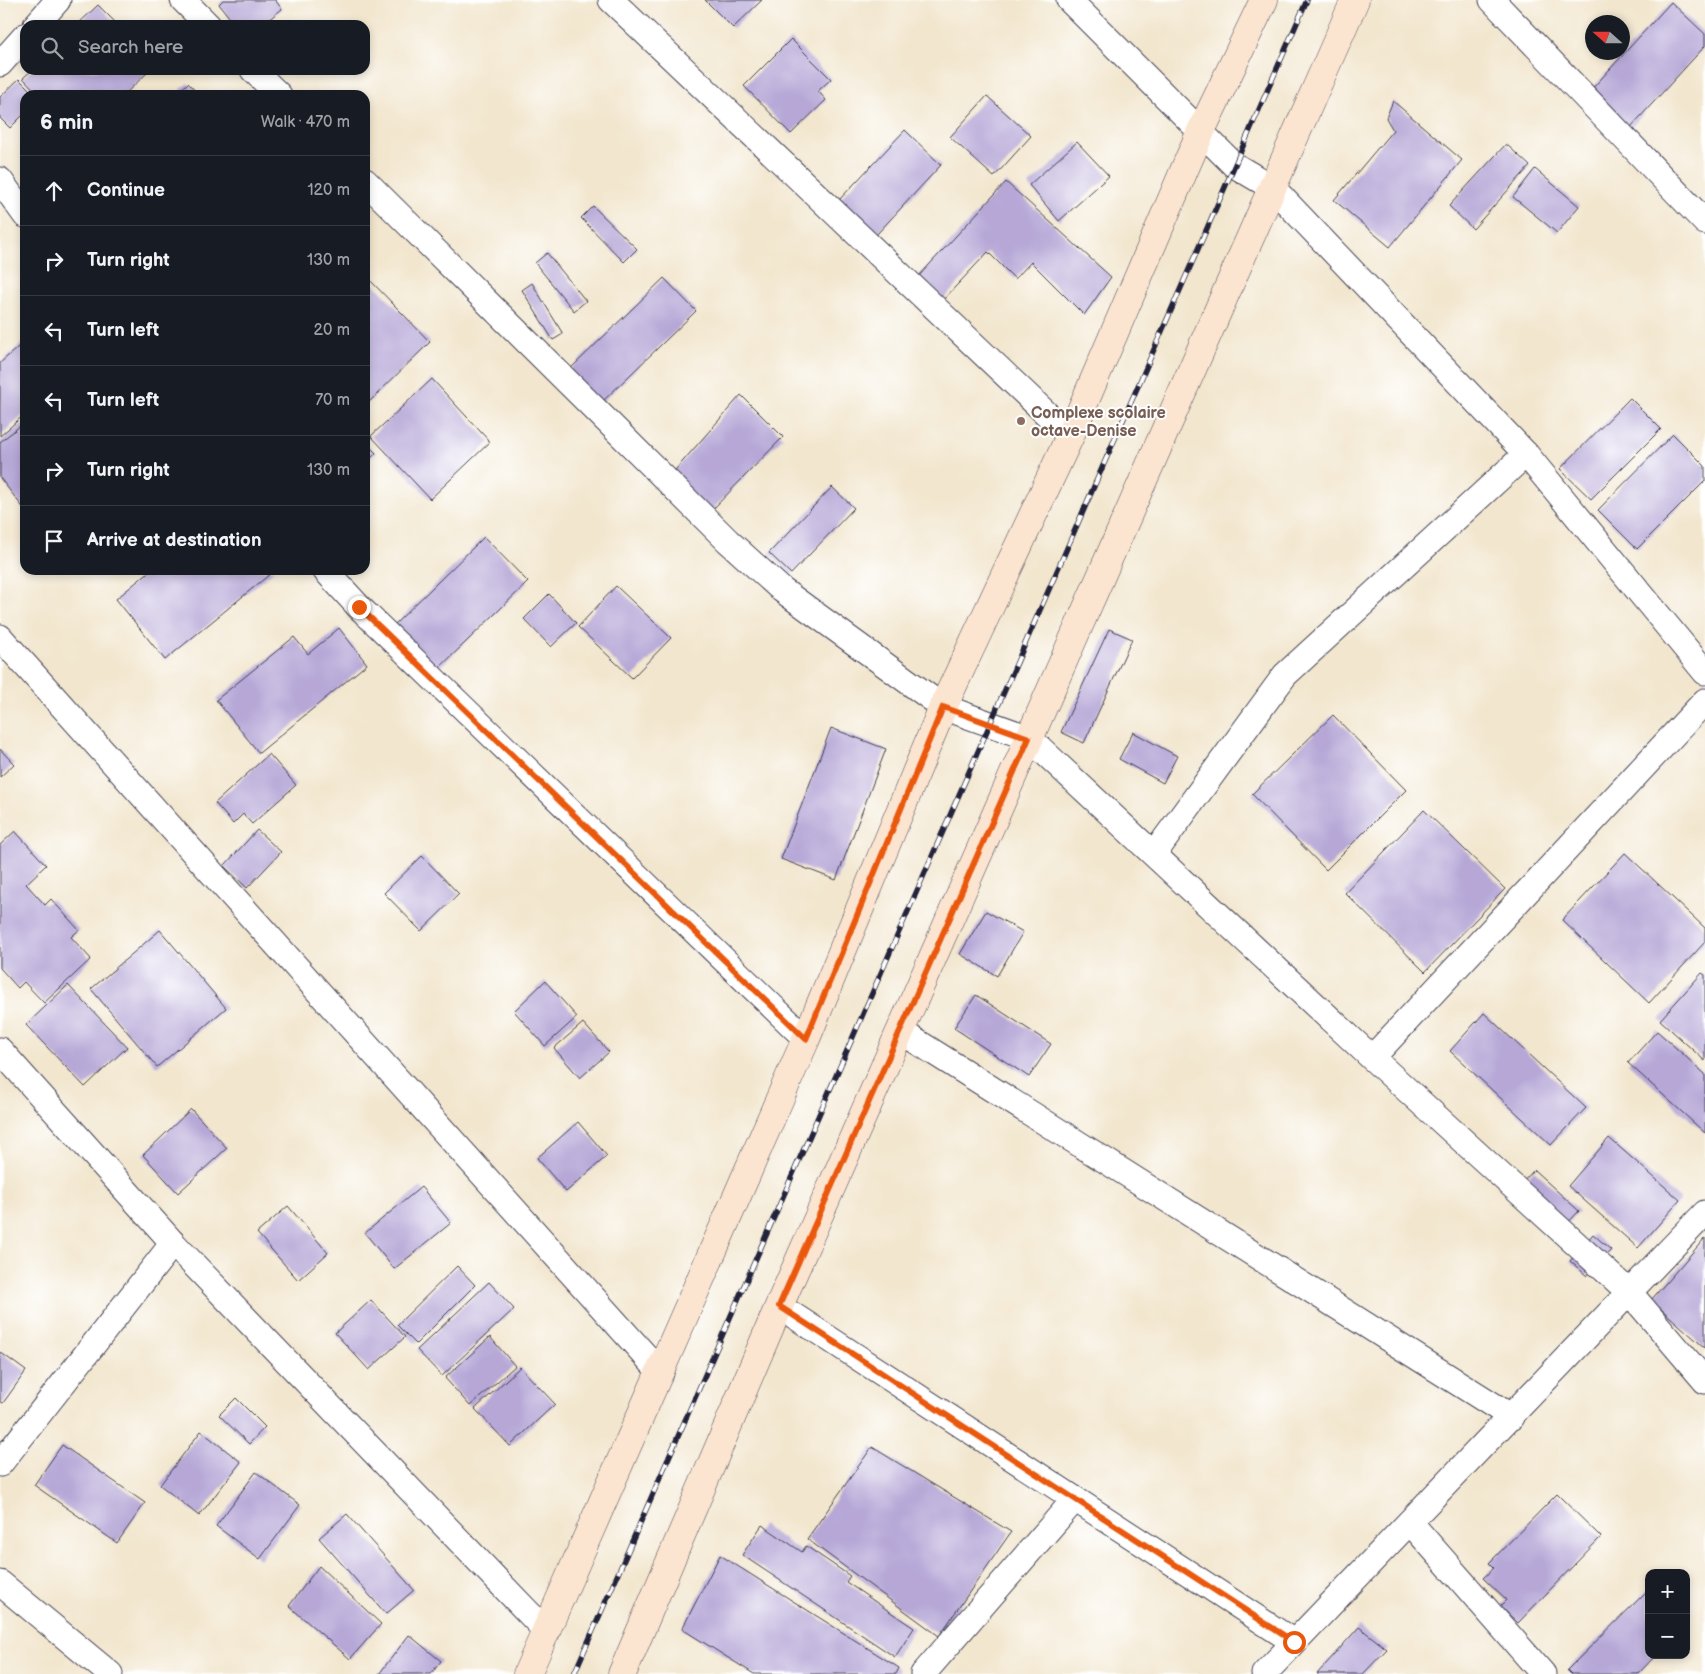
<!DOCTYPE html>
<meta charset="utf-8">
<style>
:root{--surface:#171b24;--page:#242831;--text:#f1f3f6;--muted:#9ea1a6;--line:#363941}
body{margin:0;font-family:"Balsamiq Sans",sans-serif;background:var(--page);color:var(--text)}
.controls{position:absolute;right:15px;bottom:15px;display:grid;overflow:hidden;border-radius:10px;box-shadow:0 2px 8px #0003}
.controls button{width:45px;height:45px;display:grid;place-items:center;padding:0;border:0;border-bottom:1px solid var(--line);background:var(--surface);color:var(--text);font:25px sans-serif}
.compass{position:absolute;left:1585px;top:15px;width:45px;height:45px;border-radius:50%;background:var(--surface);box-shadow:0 2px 8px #0003;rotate:291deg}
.stop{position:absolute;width:15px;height:15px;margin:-11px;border:4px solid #ea580c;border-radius:50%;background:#fff}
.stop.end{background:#ea580c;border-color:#fff;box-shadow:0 1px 5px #0008}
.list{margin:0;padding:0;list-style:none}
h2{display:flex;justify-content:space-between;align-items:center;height:65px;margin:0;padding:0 20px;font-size:21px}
h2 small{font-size:16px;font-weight:400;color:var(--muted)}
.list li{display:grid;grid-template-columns:32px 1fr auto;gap:15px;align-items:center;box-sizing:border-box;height:70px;padding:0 20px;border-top:1px solid var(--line)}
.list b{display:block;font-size:19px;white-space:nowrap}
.list em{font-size:16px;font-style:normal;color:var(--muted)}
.icon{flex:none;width:28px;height:28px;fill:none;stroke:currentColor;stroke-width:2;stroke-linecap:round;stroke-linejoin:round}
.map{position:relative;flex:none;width:1705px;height:1674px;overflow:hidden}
.search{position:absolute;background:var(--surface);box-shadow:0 2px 8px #0003;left:20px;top:20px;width:350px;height:55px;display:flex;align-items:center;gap:12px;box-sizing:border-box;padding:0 18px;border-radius:15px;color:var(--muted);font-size:19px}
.panel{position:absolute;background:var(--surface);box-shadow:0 2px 8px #0003;left:20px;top:90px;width:350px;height:485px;border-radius:15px}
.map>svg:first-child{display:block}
.building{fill:#b6a7d7}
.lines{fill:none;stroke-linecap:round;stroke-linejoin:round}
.street-casing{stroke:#413f51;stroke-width:27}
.secondary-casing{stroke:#413f51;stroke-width:29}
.street{stroke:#fff;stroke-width:25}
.secondary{stroke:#fce5d0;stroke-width:28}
.rail-casing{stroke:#22223b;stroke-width:5.5}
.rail{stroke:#fff;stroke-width:4;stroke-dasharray:11;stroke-linecap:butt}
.route{stroke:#ea580c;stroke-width:6}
.education-dot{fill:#8d6e63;stroke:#fff;stroke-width:2}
.labels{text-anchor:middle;stroke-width:4;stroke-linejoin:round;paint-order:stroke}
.education-label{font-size:16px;font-weight:bold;fill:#785e54;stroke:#fff;text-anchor:start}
</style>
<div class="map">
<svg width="1705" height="1674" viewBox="0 0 1705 1674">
<rect width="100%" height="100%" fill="#fff"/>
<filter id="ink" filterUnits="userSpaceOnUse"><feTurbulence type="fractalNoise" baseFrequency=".02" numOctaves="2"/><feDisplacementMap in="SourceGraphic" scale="10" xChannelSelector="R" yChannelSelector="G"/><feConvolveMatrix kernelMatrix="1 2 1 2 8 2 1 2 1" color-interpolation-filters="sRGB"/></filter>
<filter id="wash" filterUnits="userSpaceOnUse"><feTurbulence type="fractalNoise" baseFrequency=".0096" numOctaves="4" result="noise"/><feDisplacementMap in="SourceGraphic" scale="20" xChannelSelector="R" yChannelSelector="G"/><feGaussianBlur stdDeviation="1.12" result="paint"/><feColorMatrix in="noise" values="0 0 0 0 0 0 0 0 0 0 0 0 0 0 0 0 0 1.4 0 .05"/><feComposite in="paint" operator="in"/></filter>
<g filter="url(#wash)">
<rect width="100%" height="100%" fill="#f2e6ce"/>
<g id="blocks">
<!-- building -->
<g class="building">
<polygon points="223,0 275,0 282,9 262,25 235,25 219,4"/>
<polygon points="705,0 762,0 733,28"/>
<polygon points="1671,2 1705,34 1705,46 1630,128 1590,91"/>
<polygon points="98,5 118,25 77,25"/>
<polygon points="791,39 831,79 818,91 826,100 791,134 744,86"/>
<polygon points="32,70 150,70 124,95 39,95 23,78"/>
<polygon points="19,79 35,95 25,95 25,113 10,128 0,118 0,97"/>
<polygon points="188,83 199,95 175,95"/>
<polygon points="987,96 1031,136 994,177 950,137"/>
<polygon points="1393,101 1462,160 1390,247 1334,200 1393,130 1386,118"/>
<polygon points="905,130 941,165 876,235 839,200"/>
<polygon points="1077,142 1109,176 1059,221 1029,185"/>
<polygon points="1506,144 1530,166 1473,229 1449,206"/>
<polygon points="1535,169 1579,206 1557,233 1513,197"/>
<polygon points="1006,182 1111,277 1084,315 1031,262 1015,279 988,252 942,301 917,278"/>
<polygon points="593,206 637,249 624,262 581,218"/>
<polygon points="547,253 586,301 574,311 535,263"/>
<polygon points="366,276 430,342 365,406 365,277"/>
<polygon points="664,278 696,311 599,405 567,372"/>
<polygon points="532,283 563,334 553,340 522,290"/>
<polygon points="25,341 25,414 0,436 0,363"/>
<polygon points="432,379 490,442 430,499 371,436"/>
<polygon points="741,395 783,437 708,514 669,477"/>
<polygon points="1630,398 1661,429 1591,499 1560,469"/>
<polygon points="25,422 25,510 0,478 0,442"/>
<polygon points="1673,434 1705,466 1705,481 1637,549 1598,510"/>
<polygon points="365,442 376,453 365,464"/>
<polygon points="832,487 854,508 791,574 769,553"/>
<polygon points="484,537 528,582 435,672 392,627"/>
<polygon points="151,570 275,570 165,660 116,599"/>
<polygon points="616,586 671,638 632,678 578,627"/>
<polygon points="549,594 576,623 551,647 524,619"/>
<polygon points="339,628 367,664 259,753 216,700 294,637 308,654"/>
<polygon points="1109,629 1132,639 1084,743 1061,732"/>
<polygon points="1333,715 1406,790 1326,870 1252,794"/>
<polygon points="831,728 886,749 836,880 781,859"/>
<polygon points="1133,732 1177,756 1163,783 1119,759"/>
<polygon points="0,749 14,764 0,777"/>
<polygon points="269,754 296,785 252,824 243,814 233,824 215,803"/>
<polygon points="1424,810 1505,889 1425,972 1345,893"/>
<polygon points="257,830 281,852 247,888 224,866"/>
<polygon points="15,831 46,865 26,884 45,905 51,899 79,930 71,937 91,959 44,1003 24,982 18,988 0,968 0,845"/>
<polygon points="1625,853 1705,928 1705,942 1649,1003 1562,920"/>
<polygon points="422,856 459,894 421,931 384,893"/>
<polygon points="986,911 1023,932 997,976 960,954"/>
<polygon points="160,930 226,1008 157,1067 91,989"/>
<polygon points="1702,973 1705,975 1705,1061 1660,1020"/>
<polygon points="545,981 577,1017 545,1046 514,1011"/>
<polygon points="68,985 127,1047 85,1087 26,1025"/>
<polygon points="976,995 1051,1044 1029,1077 954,1028"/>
<polygon points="1484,1013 1586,1108 1551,1145 1450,1051"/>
<polygon points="583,1023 609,1052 580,1078 554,1048"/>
<polygon points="1657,1031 1705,1074 1705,1133 1628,1063"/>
<polygon points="191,1109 227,1148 178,1193 143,1155"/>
<polygon points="578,1122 607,1156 566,1192 537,1158"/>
<polygon points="1609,1138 1680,1200 1638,1248 1568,1186"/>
<polygon points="1534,1170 1579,1211 1563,1228 1518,1187"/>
<polygon points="421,1187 451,1223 394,1269 365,1233"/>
<polygon points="288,1206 328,1253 298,1280 257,1233"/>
<polygon points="1593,1234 1611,1250 1587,1276 1570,1261"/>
<polygon points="1705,1238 1705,1348 1651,1300"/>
<polygon points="457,1266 475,1285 416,1344 397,1325"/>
<polygon points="489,1282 514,1309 442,1376 417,1350"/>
<polygon points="371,1300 405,1337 369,1370 335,1333"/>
<polygon points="490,1337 515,1366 470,1406 445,1378"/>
<polygon points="0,1352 26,1371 3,1403 0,1402"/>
<polygon points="520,1367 555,1404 510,1446 475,1409"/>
<polygon points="236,1398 265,1427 249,1444 219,1415"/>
<polygon points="201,1431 241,1462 199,1516 160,1485"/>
<polygon points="62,1445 145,1503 117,1543 34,1485"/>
<polygon points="872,1447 1011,1532 939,1636 807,1539"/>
<polygon points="256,1472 300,1505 260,1559 216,1526"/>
<polygon points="1557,1494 1601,1537 1518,1623 1500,1606 1506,1600 1483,1578 1494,1568 1489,1563"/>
<polygon points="347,1514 414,1590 386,1614 319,1538"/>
<polygon points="762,1525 802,1552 806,1546 850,1576 846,1582 914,1628 895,1657 742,1555"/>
<polygon points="720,1555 899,1668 896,1674 754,1674 682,1629"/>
<polygon points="319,1566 381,1624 350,1659 289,1606"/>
<polygon points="1649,1589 1649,1655 1656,1655 1638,1674 1571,1674 1567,1670"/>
<polygon points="1359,1627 1387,1649 1363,1674 1317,1674"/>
<polygon points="409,1635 441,1661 431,1674 379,1674"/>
</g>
</g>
</g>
<g filter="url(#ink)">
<use href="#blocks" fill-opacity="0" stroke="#413f51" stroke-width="1"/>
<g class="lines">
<defs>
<g id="street">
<polyline points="183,0 208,25"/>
<polyline points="611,0 1070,436"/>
<polyline points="1069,0 1234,165 1273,188 1526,454 1705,672"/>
<polyline points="1492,0 1705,222"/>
<polyline points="36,25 58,0"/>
<polyline points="0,64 25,36"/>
<polyline points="253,70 279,95"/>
<polyline points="0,180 25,215"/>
<polyline points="365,181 728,541 782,590 943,707 1029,738 1372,1058 1630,1293 1705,1381"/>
<polyline points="325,570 359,607 806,1039"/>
<polyline points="0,637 661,1373"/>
<polyline points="1154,854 1285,675 1526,454"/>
<polyline points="900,1031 1512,1417"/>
<polyline points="0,1050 173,1243 547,1632"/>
<polyline points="1372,1058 1705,701"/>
<polyline points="779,1306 1294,1642"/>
<polyline points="0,1464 173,1243"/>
<polyline points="1410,1522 1543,1674"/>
<polyline points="0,1583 110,1674"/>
<polyline points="923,1674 1075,1499"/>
<polyline points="1264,1674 1705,1213"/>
</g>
<g id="secondary">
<polyline points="527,1674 806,1039 943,707 1070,436 1201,131 1264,0"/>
<polyline points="622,1674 779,1306 1355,0"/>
</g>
</defs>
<!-- street casing -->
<use href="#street" class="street-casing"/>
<!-- secondary casing -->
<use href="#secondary" class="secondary-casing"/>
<!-- street -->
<use href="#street" class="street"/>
<!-- secondary -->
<use href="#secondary" class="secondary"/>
<defs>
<polyline id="rail" points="574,1674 1307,0"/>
</defs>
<!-- rail casing -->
<use href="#rail" class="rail-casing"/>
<!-- rail -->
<use href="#rail" class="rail"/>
</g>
</g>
<g class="lines" filter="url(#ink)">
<!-- route -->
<polyline class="route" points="359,607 806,1039 943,707 1029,738 779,1306 1294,1642"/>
</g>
<!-- markers -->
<circle class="education-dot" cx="1021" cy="421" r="5"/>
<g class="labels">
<!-- education labels -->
<g class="education-label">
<text x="1031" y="418">Complexe scolaire<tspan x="1031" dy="18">octave-Denise</tspan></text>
</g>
</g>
</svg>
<div class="controls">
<button>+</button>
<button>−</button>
</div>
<svg class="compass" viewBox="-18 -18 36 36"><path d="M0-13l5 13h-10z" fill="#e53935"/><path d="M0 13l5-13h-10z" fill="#9ea1a6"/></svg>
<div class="stop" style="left:1294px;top:1642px"></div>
<div class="stop end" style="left:359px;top:607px"></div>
<div class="search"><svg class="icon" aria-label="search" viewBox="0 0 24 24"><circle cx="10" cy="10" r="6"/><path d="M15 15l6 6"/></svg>Search here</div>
<section class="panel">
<h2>6 min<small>Walk · 470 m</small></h2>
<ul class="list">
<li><svg class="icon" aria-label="ahead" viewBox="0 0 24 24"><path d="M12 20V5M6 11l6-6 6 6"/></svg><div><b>Continue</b></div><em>120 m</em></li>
<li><svg class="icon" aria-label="right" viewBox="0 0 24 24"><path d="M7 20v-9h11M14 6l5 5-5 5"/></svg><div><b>Turn right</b></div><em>130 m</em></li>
<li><svg class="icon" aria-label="left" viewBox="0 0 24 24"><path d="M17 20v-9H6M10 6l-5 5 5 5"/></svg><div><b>Turn left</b></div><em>20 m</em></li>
<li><svg class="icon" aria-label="left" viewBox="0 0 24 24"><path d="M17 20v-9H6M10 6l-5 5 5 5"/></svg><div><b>Turn left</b></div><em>70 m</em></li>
<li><svg class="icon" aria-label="right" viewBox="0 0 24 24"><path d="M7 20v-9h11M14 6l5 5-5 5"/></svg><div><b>Turn right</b></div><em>130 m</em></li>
<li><svg class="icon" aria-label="arrive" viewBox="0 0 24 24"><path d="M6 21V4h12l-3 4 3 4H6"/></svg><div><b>Arrive at destination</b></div></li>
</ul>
</section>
</div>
